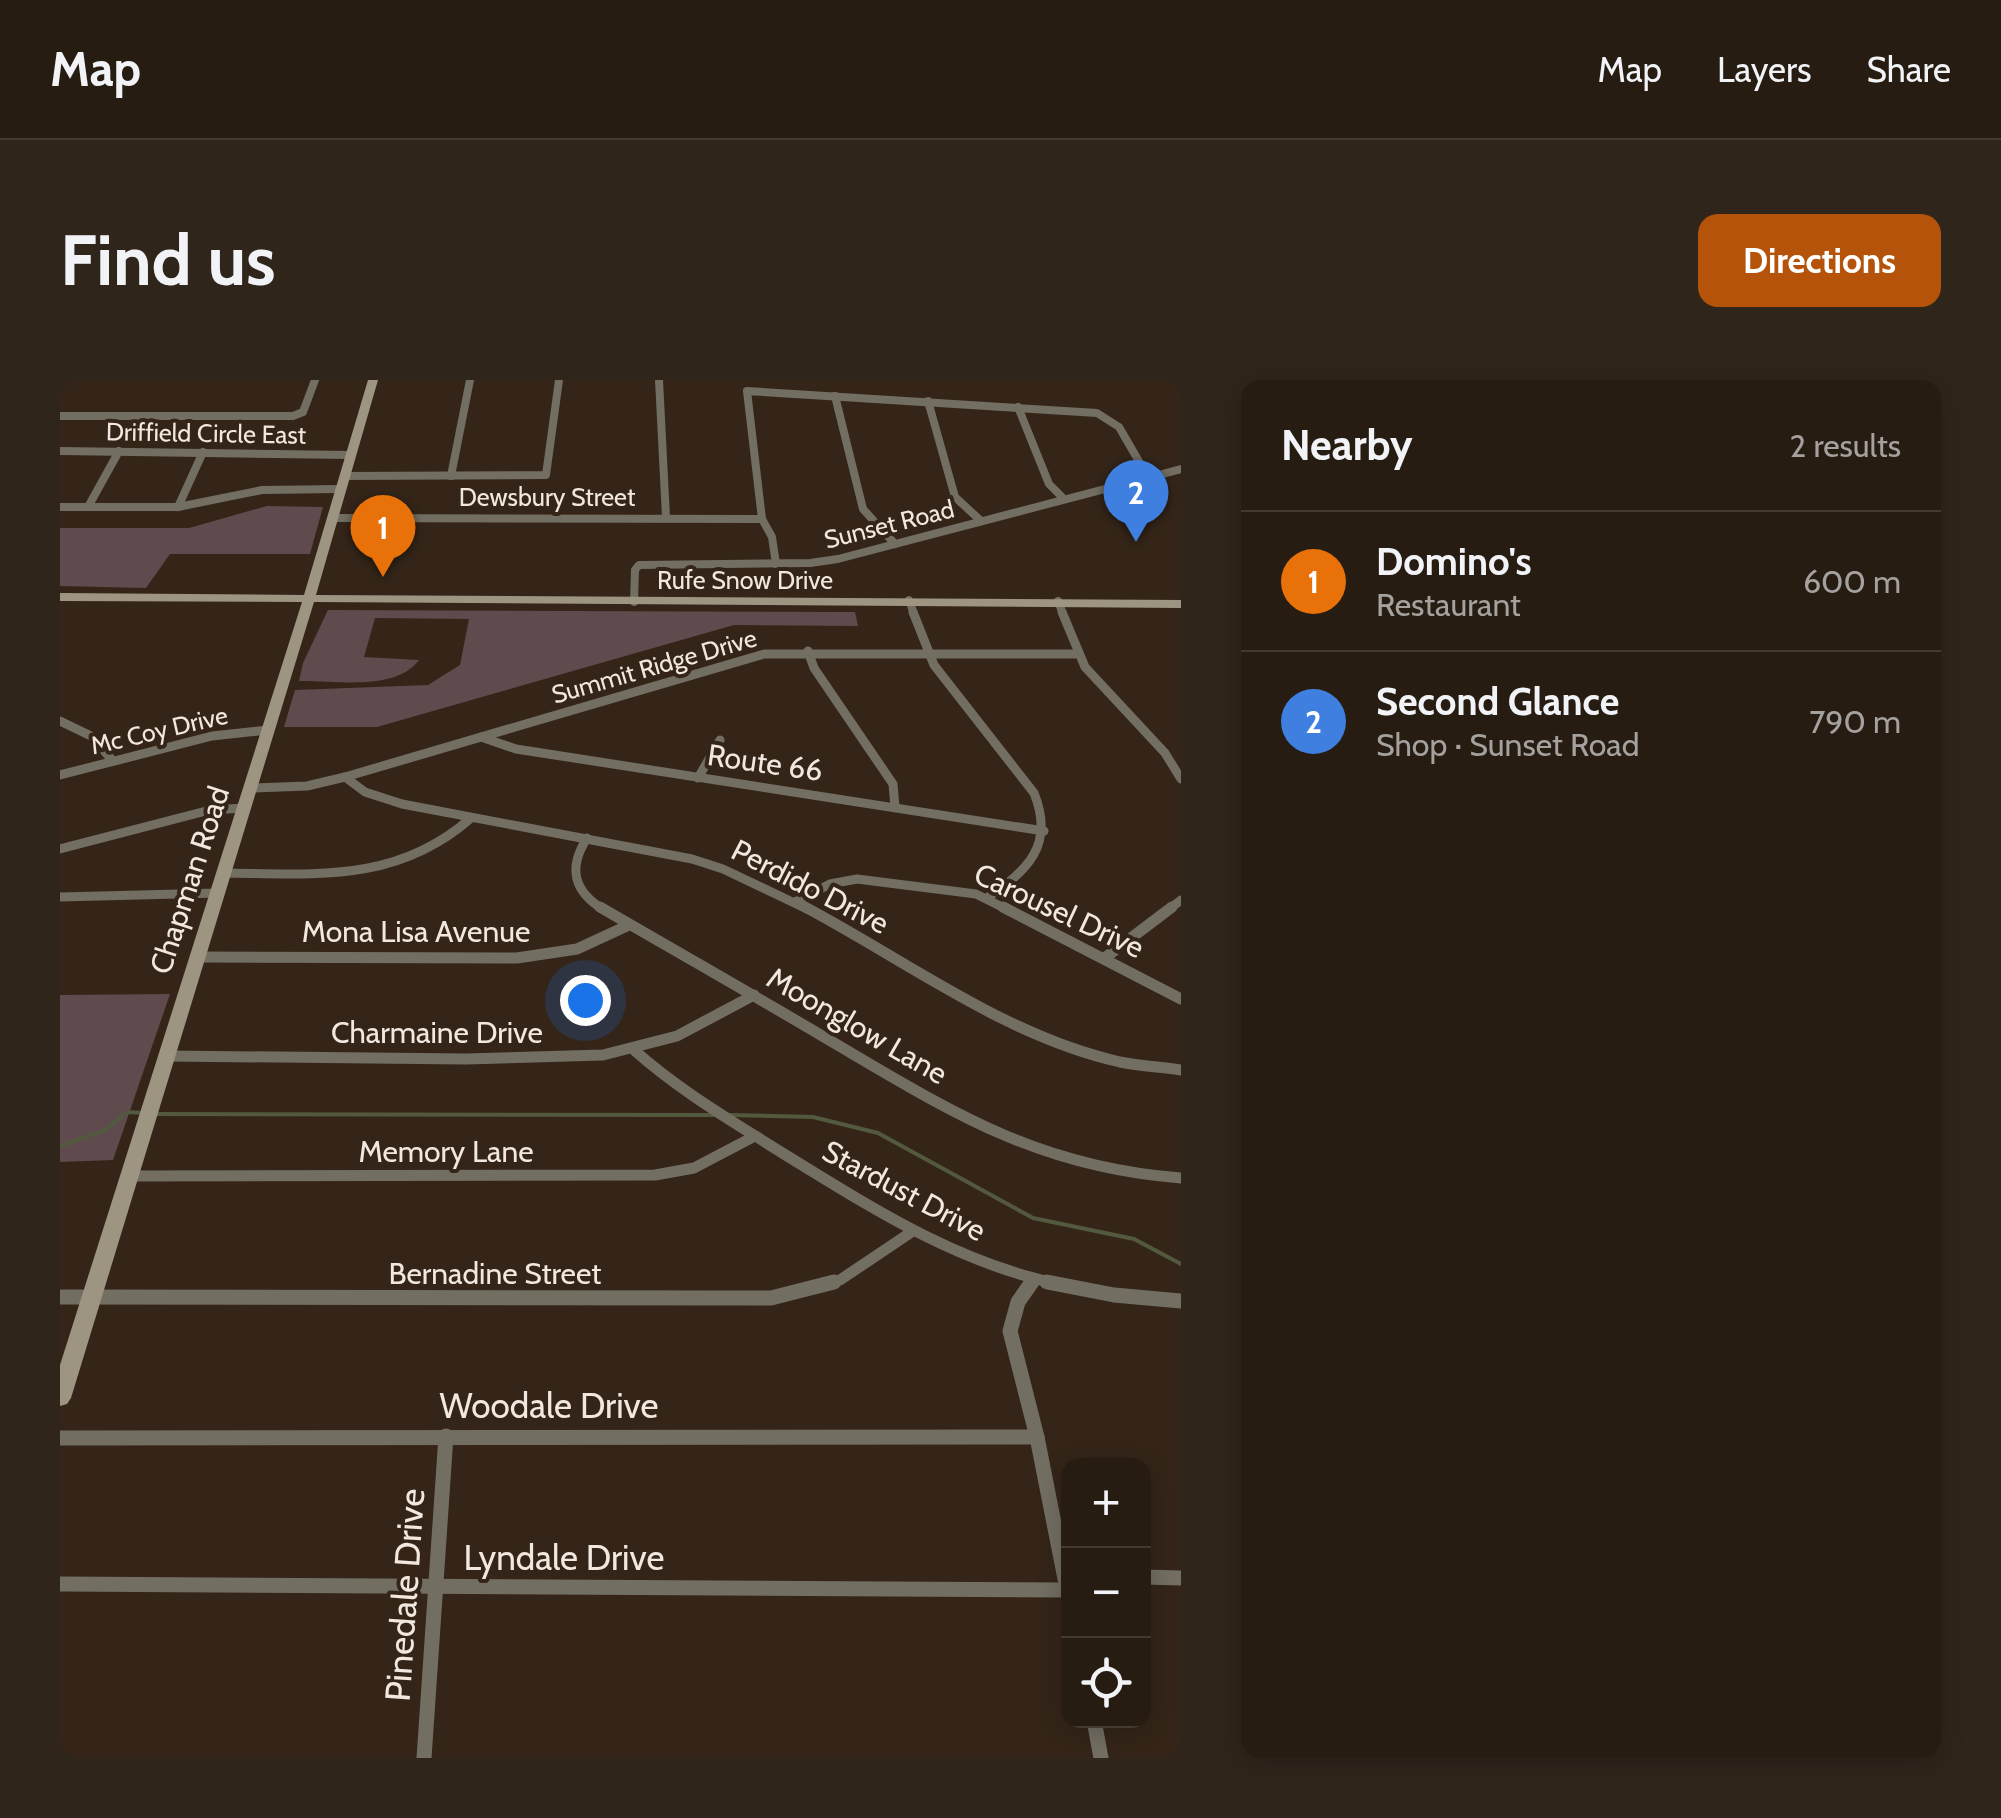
<!DOCTYPE html>
<meta charset="utf-8">
<style>
:root{--surface:#271c12;--page:#2f251b;--text:#f1f3f6;--muted:#a4a19f;--line:#433a32;--accent:#b45309}
body{margin:0;font-family:Cabin,sans-serif;background:var(--page);color:var(--text)}
.controls{position:absolute;right:30px;bottom:30px;display:grid;overflow:hidden;border-radius:20px;box-shadow:0 5px 25px #0003}
.controls button{width:90px;height:90px;display:grid;place-items:center;padding:0;border:0;border-bottom:2px solid var(--line);background:var(--surface);color:var(--text);font:50px sans-serif}
.you{position:absolute;left:525px;top:620px;width:35px;height:35px;margin:-25px;border:8px solid #fff;border-radius:50%;background:#1a73e8;box-shadow:0 0 0 15px #1a73e833}
.badge{display:grid;place-items:center;width:65px;height:65px;border-radius:50%;background:var(--accent);color:#fff;font-size:32px;font-weight:700}
.pin{position:absolute;translate:-50% -82px;filter:drop-shadow(0 2px 5px #0008)}
.pin::after{content:'';position:absolute;top:52px;width:35px;height:30px;background:inherit;clip-path:polygon(0 0,100% 0,50% 100%)}
.list{margin:0;padding:0;list-style:none}
h2{display:flex;justify-content:space-between;align-items:center;height:130px;margin:0;padding:0 40px;font-size:42px}
h2 small{font-size:32px;font-weight:400;color:var(--muted)}
.list li{display:grid;grid-template-columns:65px 1fr auto;gap:30px;align-items:center;box-sizing:border-box;height:140px;padding:0 40px;border-top:2px solid var(--line)}
.list b{display:block;font-size:38px;white-space:nowrap}
.list p{margin:0;font-size:32px;white-space:nowrap;color:var(--muted)}
.list em{font-size:32px;font-style:normal;color:var(--muted)}
.icon{flex:none;width:55px;height:55px;fill:none;stroke:currentColor;stroke-width:2;stroke-linecap:round;stroke-linejoin:round}
.map{position:relative;flex:none;width:1121px;height:1378px;overflow:hidden;border-radius:20px}
header{display:flex;align-items:center;gap:60px;box-sizing:border-box;height:140px;padding:0 50px;background:var(--surface);border-bottom:2px solid var(--line)}
header strong{font-size:48px}
nav{display:flex;gap:55px;margin-inline-start:auto;font-size:35px}
.intro{display:flex;align-items:center;justify-content:space-between;box-sizing:border-box;height:240px;padding:0 60px}
h1{margin:0;font-size:70px}
.button{padding:25px 45px;border-radius:20px;background:var(--accent);color:#fff;font-size:35px;font-weight:700}
main{display:flex;gap:60px;padding:0 60px}
aside{flex:1;background:var(--surface);border-radius:20px;box-shadow:0 5px 25px #0003}
.map>svg:first-child{display:block}
.green{fill:#5f4a4d}
.lines{fill:none;stroke-linecap:round;stroke-linejoin:round}
.stream{stroke:#53593e;stroke-width:4}
.street-far3{stroke:#736e62;stroke-width:8}
.street-far2{stroke:#736e62;stroke-width:9}
.street-far1{stroke:#736e62;stroke-width:11}
.street{stroke:#736e62;stroke-width:15}
.secondary{fill:#9d9582;fill-rule:evenodd}
.labels{text-anchor:middle;stroke-width:8;stroke-linejoin:round;paint-order:stroke}
.far-street-label{font-size:25px;fill:#f2e8df;stroke:#342518}
.street-label{font-size:30px;fill:#f2e8df;stroke:#342518}
.near-street-label{font-size:35px;fill:#f2e8df;stroke:#342518}
</style>
<header>
<strong>Map</strong>
<nav><a>Map</a><a>Layers</a><a>Share</a></nav>
</header>
<div class="intro"><h1>Find us</h1><a class="button">Directions</a></div>
<main>
<div class="map">
<svg width="1121" height="1378" viewBox="0 0 1121 1378">
<rect width="100%" height="100%" fill="#342518"/>
<!-- green -->
<g class="green">
<polygon points="207,126 263,127 250,174 110,174 86,208 0,206 0,148 129,148"/>
<path d="M268,230l527,2 3,14 -124,-1 -357,102h-93l11,-37 133,-5 32,-20 9,-46 -94,-1 -11,39 55,3c-24,32 -83,20 -120,21l4,-18z"/>
<polygon points="110,614 53,780 0,782 0,615"/>
</g>
<g class="lines">
<!-- stream -->
<g class="stream">
<polyline points="94,734 654,735"/>
<polyline points="669,735 753,737 818,753 973,838 1074,859 1121,884"/>
<polyline points="0,766 45,750 67,732 84,733"/>
</g>
<!-- street-far3 -->
<g class="street-far3">
<polyline points="599,0 606,137"/>
<polyline points="775,16 803,129 835,164"/>
<polyline points="868,21 895,117 921,141"/>
<polyline points="958,27 989,104 1004,119"/>
<polyline points="0,36 233,36 243,32 255,0"/>
<polyline points="0,71 291,75"/>
<polyline points="284,96 486,95 499,0"/>
<polyline points="391,96 410,0"/>
<polyline points="0,127 118,127 202,110 280,109"/>
<polyline points="28,127 59,71"/>
<polyline points="118,127 143,72"/>
<polyline points="272,138 702,139"/>
<polyline points="716,184 712,157 702,139 687,11 1037,33 1059,47 1088,97"/>
<polyline points="849,220 854,234"/>
<polyline points="998,221 1003,234"/>
<polyline points="574,222 575,190 579,185 750,183 778,179 1121,89"/>
</g>
<!-- street-far2 -->
<g class="street-far2">
<path d="M853,232l21,53 100,128c21,52 -6,77 -47,105"/>
<polyline points="1002,232 1025,287 1105,373 1121,399"/>
<polyline points="748,271 754,288 833,404 835,427"/>
<polyline points="0,341 31,356 53,381"/>
<polyline points="421,357 456,369 984,451"/>
<polyline points="0,395 152,356 208,350"/>
<polyline points="285,397 305,412 342,424 632,479 663,489 749,530"/>
<polyline points="638,398 660,360"/>
<polyline points="191,408 247,406 285,397 704,274 1017,274"/>
<path d="M527,458c-19,30 -14,53 17,72"/>
<polyline points="0,469 150,430 185,428"/>
<path d="M164,493c93,1 173,10 247,-55"/>
<polyline points="0,517 158,513"/>
<polyline points="735,522 770,504 797,499 916,514 948,530"/>
<polyline points="1108,530 1121,520"/>
</g>
<!-- street-far1 -->
<g class="street-far1">
<path d="M540,527c74,43 150,86 224,130 123,72 210,130 357,141"/>
<path d="M745,527c102,54 200,129 315,155 20,4 41,5 61,8"/>
<polyline points="943,527 1121,619"/>
<polyline points="137,577 457,578 517,569 569,545"/>
<polyline points="1046,577 1112,527"/>
<path d="M574,670c46,41 98,71 150,104 88,54 171,108 274,130"/>
<polyline points="107,676 406,679 543,675 617,656 694,615"/>
<polyline points="68,796 595,795 634,788 695,756"/>
<polyline points="764,904 780,900 853,851"/>
<polyline points="970,904 974,899"/>
</g>
<!-- street -->
<g class="street">
<polyline points="972,902 958,922 950,951 977,1057 1008,1214"/>
<polyline points="987,902 1054,915 1121,921"/>
<polyline points="0,917 711,918 774,902"/>
<polyline points="0,1058 977,1057"/>
<polyline points="1084,1197 1121,1198"/>
<polyline points="0,1204 1008,1210"/>
<polyline points="1034,1340 1041,1378"/>
<polyline points="364,1378 386,1056"/>
</g>
<!-- secondary -->
<polygon class="secondary" points="308,0 318,0 256,215 1121,220 1121,228 254,222 11,1018 7,1024 0,1026 0,985 242,222 0,221 0,213 244,215"/>
</g>
<g class="labels">
<!-- far-street labels -->
<g class="far-street-label">
<text transform="translate(146 53) rotate(1)" y="9">Driffield Circle East</text>
<text x="487" y="126">Dewsbury Street</text>
<text transform="translate(829 144) rotate(-14)" y="9">Sunset Road</text>
<text x="685" y="209">Rufe Snow Drive</text>
<text transform="translate(594 286) rotate(-16)" y="9">Summit Ridge Drive</text>
<text transform="translate(99 350) rotate(-13)" y="9">Mc Coy Drive</text>
</g>
<!-- street labels -->
<g class="street-label">
<text transform="translate(705 383) rotate(8)" y="10">Route 66</text>
<text transform="translate(130 500) rotate(-72)" y="10">Chapman Road</text>
<text transform="translate(750 507) rotate(27)" y="10">Perdido Drive</text>
<text transform="translate(999 531) rotate(25)" y="10">Carousel Drive</text>
<text x="356" y="562">Mona Lisa Avenue</text>
<text transform="translate(797 646) rotate(30)" y="10">Moonglow Lane</text>
<text x="377" y="663">Charmaine Drive</text>
<text x="386" y="782">Memory Lane</text>
<text transform="translate(844 811) rotate(28)" y="10">Stardust Drive</text>
<text x="435" y="904">Bernadine Street</text>
</g>
<!-- near-street labels -->
<g class="near-street-label">
<text x="489" y="1038">Woodale Drive</text>
<text x="504" y="1190">Lyndale Drive</text>
<text transform="translate(345 1215) rotate(-86)" y="12">Pinedale Drive</text>
</g>
</g>
</svg>
<div class="controls">
<button>+</button>
<button>−</button>
<button><svg class="icon" aria-label="locate" viewBox="0 0 24 24"><circle cx="12" cy="12" r="6"/><path d="M12 2v4M12 18v4M2 12h4M18 12h4"/></svg></button>
</div>
<div class="you"></div>
<div class="pin badge" style="left:323px;top:197px;background:#e8710a">1</div>
<div class="pin badge" style="left:1076px;top:162px;background:#3f7fe0">2</div>
</div>
<aside>
<h2>Nearby<small>2 results</small></h2>
<ul class="list">
<li><span class="badge" style="background:#e8710a">1</span><div><b>Domino's</b><p>Restaurant</p></div><em>600 m</em></li>
<li><span class="badge" style="background:#3f7fe0">2</span><div><b>Second Glance</b><p>Shop · Sunset Road</p></div><em>790 m</em></li>
</ul>
</aside>
</main>
